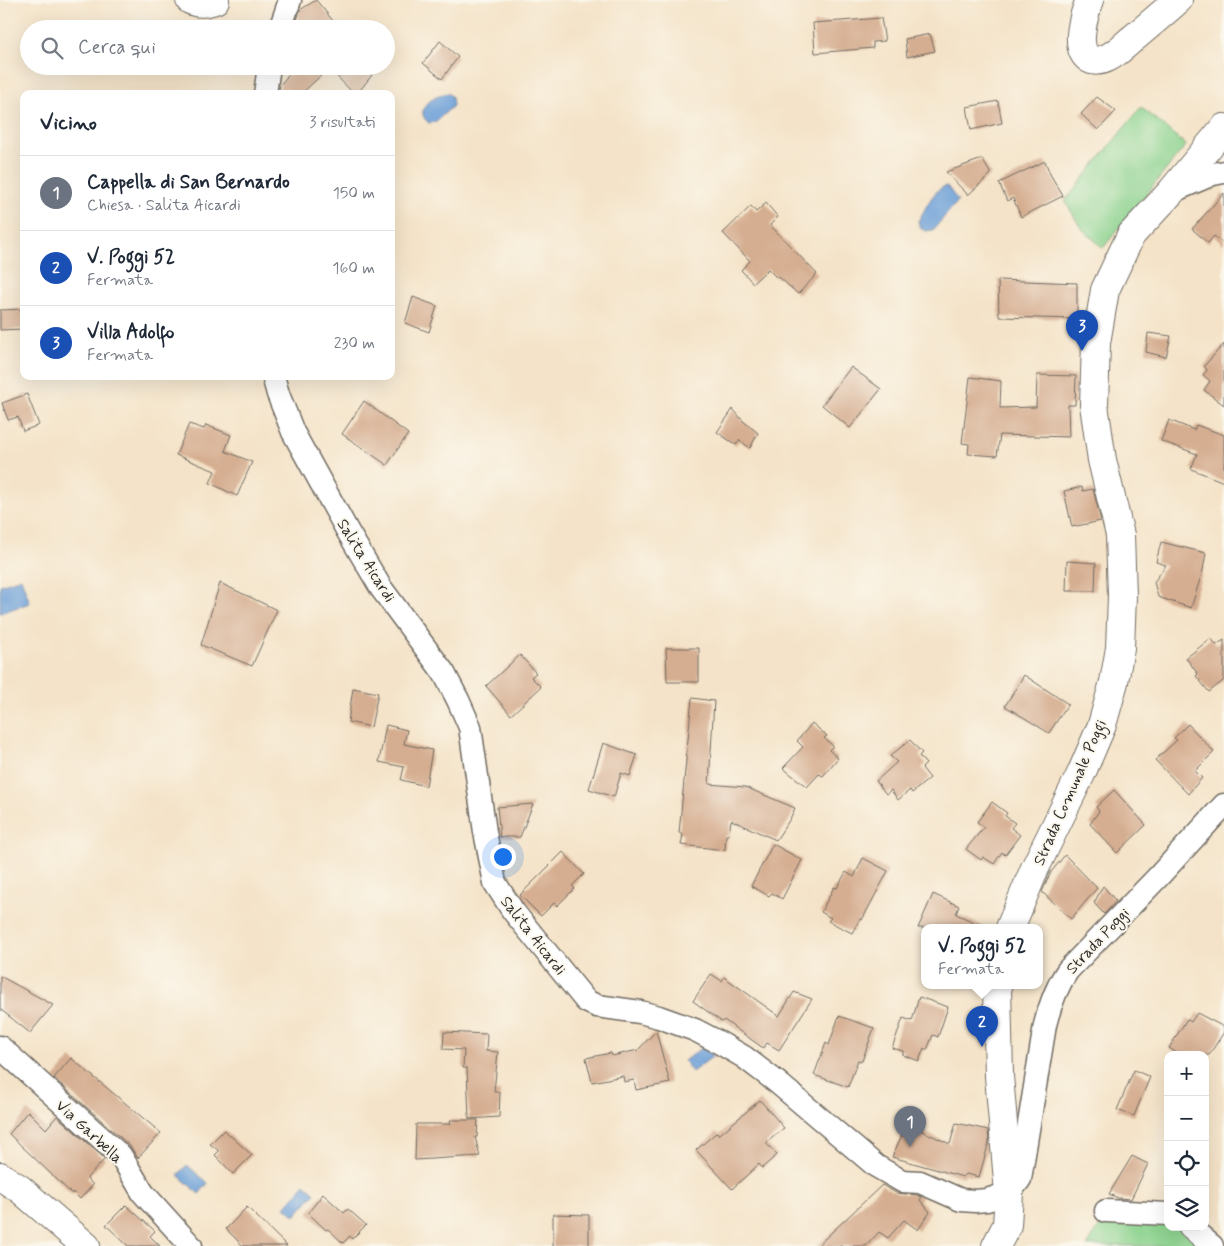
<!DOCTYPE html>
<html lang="it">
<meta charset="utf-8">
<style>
:root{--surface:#fff;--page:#f2f2f3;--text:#1f2937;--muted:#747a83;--line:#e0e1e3;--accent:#1f6fb2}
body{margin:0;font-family:Mynerve,sans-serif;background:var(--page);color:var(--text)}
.controls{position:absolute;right:15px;bottom:15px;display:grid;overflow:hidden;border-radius:10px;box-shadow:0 5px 20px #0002}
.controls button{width:45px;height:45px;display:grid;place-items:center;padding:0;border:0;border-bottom:1px solid var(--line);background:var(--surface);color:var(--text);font:25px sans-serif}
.you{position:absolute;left:502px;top:856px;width:18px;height:18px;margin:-12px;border:4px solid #fff;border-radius:50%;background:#1a73e8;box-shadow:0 0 0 8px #1a73e833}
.badge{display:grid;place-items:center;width:32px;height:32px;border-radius:50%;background:var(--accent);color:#fff;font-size:16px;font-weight:700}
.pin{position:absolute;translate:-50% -41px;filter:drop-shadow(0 1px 2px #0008)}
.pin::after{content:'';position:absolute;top:26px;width:18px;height:15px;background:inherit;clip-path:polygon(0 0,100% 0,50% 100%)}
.popup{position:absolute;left:921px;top:924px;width:122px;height:65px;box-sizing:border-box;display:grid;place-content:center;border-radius:10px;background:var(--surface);filter:drop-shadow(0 1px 4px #0005);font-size:16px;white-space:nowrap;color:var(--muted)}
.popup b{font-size:19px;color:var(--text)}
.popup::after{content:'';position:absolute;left:50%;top:100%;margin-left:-10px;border:10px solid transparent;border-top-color:var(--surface)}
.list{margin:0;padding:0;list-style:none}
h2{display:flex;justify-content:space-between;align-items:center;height:65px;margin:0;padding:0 20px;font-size:21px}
h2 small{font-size:16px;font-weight:400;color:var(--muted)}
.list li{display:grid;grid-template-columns:32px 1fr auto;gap:15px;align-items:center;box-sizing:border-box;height:75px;padding:0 20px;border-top:1px solid var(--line)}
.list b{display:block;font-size:19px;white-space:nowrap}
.list p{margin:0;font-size:16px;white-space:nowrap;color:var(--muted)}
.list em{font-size:16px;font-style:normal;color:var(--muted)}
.icon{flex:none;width:28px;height:28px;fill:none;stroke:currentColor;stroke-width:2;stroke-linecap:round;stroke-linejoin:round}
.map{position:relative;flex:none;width:1224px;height:1246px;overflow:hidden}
.search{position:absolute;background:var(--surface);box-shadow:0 5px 20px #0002;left:20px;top:20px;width:375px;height:55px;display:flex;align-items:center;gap:12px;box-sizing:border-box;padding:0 18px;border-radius:28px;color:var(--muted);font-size:19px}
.panel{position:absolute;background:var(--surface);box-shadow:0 5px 20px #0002;left:20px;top:90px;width:375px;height:290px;border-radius:10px}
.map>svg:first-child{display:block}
.green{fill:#8bd28e;stroke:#5b7e5c}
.water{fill:#6c9fd7;stroke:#4c6581}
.building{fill:#d5ad90}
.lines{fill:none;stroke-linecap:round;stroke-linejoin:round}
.minor-casing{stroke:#716b62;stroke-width:25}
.secondary-casing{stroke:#716b62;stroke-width:30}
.primary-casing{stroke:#716b62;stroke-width:30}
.minor{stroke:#fff;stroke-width:22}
.secondary{stroke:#fff;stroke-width:28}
.primary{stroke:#fff;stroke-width:28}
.labels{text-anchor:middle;stroke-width:4;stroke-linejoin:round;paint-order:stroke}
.street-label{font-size:16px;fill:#2b2b2b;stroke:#fbf7ec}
</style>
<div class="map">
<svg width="1224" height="1246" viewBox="0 0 1224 1246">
<rect width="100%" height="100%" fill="#fbf7ec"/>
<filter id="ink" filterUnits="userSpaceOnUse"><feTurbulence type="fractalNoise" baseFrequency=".02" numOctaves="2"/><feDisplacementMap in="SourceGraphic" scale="10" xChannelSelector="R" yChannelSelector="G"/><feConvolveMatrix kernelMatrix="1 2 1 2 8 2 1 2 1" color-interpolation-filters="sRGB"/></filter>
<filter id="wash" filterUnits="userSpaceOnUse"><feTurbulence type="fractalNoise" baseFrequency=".0096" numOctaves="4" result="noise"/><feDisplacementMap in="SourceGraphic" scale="20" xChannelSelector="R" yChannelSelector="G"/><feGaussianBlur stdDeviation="1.12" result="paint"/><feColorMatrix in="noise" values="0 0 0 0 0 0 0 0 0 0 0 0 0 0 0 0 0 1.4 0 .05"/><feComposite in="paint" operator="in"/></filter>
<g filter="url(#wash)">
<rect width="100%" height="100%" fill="#f4e3c8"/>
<!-- green -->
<g class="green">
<polygon points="1141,107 1186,145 1103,248 1081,228 1065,201"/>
<polygon points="1104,1219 1168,1219 1168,1227 1182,1227 1205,1246 1087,1246"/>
</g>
<!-- water -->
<g class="water">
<path d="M448,93l4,4 1,9 -18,16 -6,1c-17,-13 5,-28 19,-30z"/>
<path d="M947,186l11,15 -25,29 -7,1 -6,-3 -2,-7c7,-10 15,-33 29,-35z"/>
<polygon points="21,578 30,603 0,613 0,585"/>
<polygon points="705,1045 713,1056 692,1072 684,1061"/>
<polygon points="187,1165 208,1183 199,1194 178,1175"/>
<polygon points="305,1184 315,1193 295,1216 285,1207"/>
</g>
<g id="blocks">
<!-- building -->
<g class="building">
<polygon points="316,0 334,22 324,29 296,29 295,27 300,10"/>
<polygon points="881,18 885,41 873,42 873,48 815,53 813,23"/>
<polygon points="930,34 935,51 907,57 905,39"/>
<polygon points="440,41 458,57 442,79 423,63"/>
<polygon points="296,66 360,66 372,75 357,94 354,94 329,68 301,94 278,94 280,85"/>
<polygon points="1097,97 1116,111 1098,130 1081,114"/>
<polygon points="998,101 1002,123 971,130 967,107"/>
<polygon points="982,159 991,174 968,195 946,172"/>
<polygon points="1045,161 1050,174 1063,196 1021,217 1013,198 1007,201 999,183"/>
<polygon points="1224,193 1224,244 1214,236 1208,243 1192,229"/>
<polygon points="766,203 778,217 770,225 817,274 798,294 779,277 777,278 768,269 753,283 741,270 750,261 723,233 751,206 756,212"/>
<polygon points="998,280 1077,283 1077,319 999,317"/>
<polygon points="413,297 437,306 429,332 405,323"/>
<polygon points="23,309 24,329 0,330 0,310"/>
<polygon points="1148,333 1171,336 1166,357 1146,352"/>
<polygon points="1224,344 1224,405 1204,390 1210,381 1203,375 1207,370 1204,366"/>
<polygon points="851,367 881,389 850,428 822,405"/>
<polygon points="1037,375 1076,376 1075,405 1068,405 1069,437 1000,435 997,456 968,454 969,444 962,443 970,377 1001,381 1000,408 1036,407"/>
<polygon points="27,394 39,425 23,431 18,417 8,420 2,403"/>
<polygon points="364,401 408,434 387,465 342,434"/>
<polygon points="733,409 743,421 758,433 750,448 739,440 736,445 717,432"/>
<polygon points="1169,420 1194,430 1196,425 1224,435 1224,482 1191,469 1197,454 1161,441"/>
<polygon points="189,424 204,429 206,425 231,435 225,451 252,462 237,496 210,483 215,471 176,455"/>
<polygon points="1082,487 1083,491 1093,489 1101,521 1072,527 1064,491"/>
<polygon points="1161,542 1206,553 1203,570 1191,608 1158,597 1154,582 1166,565 1156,562"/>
<polygon points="1067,561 1096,563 1095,591 1066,591"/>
<polygon points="220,583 277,610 252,666 201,645"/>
<polygon points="1211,638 1216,645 1224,640 1224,680 1209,692 1196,676 1198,674 1186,658"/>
<polygon points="666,648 699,648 699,682 667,682"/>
<polygon points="520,655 536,673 531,677 541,687 511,715 486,686"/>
<polygon points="1024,675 1068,704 1049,733 1005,706"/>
<polygon points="353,688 378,693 371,727 348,722"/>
<polygon points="692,698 714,701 709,784 745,787 795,808 790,819 776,840 731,820 729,835 726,835 725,850 681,845 683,834 679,833"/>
<polygon points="812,723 827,736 824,738 833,746 829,750 838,758 823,776 819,774 807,787 783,768 803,747 797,741"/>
<polygon points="1188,724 1214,752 1195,771 1202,778 1188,794 1155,760 1177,740 1174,738"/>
<polygon points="386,725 407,730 404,744 432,750 426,786 401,780 404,767 379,762"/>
<polygon points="910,740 922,753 919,756 926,764 922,768 930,778 912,793 910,790 898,800 891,790 886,794 876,781 897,762 890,756"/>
<polygon points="603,743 637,755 630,776 621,773 614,797 589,789"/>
<polygon points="1114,790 1146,825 1117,853 1090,824 1099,811 1096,807"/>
<polygon points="992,802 1007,813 1005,816 1015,823 1011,828 1020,835 1005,855 1002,852 994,864 983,857 981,860 966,849 984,827 977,822"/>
<polygon points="533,804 520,837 500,837 497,807"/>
<polygon points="773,844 802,860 782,899 772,893 769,896 751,886"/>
<polygon points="563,852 584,874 572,886 575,888 557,906 554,903 541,916 520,895"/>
<polygon points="1065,855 1097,888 1071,919 1042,892 1051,872"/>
<polygon points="863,858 888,871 862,920 860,919 852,933 828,921 831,918 821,912 834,887 837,888 846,872 854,877"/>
<polygon points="1103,886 1116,901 1104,914 1094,903"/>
<polygon points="933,894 959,906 956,914 987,928 918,928"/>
<polygon points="711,974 722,981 724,977 779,1016 794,992 812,999 779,1050 767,1043 763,1048 724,1020 722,1022 693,1001"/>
<polygon points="0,976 53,1005 30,1033 0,1009"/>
<polygon points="919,997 948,1007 938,1037 933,1035 927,1050 924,1048 919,1061 903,1055 903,1051 892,1048 903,1018 912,1021"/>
<polygon points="1197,1013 1224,1027 1224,1032 1209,1055 1180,1055 1169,1048 1187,1019 1191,1022"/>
<polygon points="839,1016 874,1028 862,1061 858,1060 848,1087 814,1075 826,1043 829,1045"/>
<polygon points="656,1031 670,1083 636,1090 634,1080 624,1082 623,1076 592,1082 586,1058 611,1053 612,1056 638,1050"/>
<polygon points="444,1032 487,1034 486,1051 498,1052 494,1092 500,1092 499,1117 469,1119 467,1068 463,1068 464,1050 443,1049"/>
<polygon points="71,1058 161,1133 138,1158 130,1146 54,1078"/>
<polygon points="1134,1070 1150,1077 1134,1116 1117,1110"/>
<polygon points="760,1100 784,1128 766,1143 777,1155 762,1168 759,1164 732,1189 696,1150 717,1132 719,1135"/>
<polygon points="28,1111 46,1129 57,1116 105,1159 87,1178 93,1185 80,1199 73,1192 72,1194 9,1134"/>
<polygon points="450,1120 478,1120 477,1137 475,1137 480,1156 415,1160 416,1124 451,1124"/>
<polygon points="956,1123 988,1130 989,1142 979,1177 966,1174 963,1177 892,1157 907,1124 950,1144"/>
<polygon points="224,1130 252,1155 233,1174 215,1155 219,1151 210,1144"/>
<polygon points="1132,1156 1148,1164 1131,1199 1118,1198 1109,1194"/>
<polygon points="882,1185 896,1193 917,1195 922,1197 920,1200 930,1212 918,1230 904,1220 888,1238 879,1232 866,1246 817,1246"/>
<polygon points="323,1194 344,1213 348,1209 366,1225 352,1239 350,1236 343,1243 328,1229 326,1230 308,1213"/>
<polygon points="126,1205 155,1231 150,1236 160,1246 128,1246 106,1225"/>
<polygon points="247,1207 287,1246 243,1246 226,1229"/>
<polygon points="553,1214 589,1215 589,1246 553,1246"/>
</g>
</g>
</g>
<g filter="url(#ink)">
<use href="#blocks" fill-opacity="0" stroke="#716b62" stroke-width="1"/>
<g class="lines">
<defs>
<g id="minor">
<polyline points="280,29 290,0"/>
<polyline points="265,94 269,66"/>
<polyline points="1171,192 1213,174 1224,172"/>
<path d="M273,376l5,18 15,38 55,100 33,56 63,85 14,27 12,27 15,105 10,51 18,28 73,90 11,5 43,6 19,5 36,13 25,13 24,14 34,26 98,83 26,15 18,1 41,18 14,1 12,-1 22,-7 11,-14 25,-154c5,-20 11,-38 23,-55l89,-92 67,-73"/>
<polyline points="0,1047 121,1156 143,1193 191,1246"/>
<polyline points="1106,1211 1168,1214"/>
<polyline points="1190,1227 1212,1246"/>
</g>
<g id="secondary">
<path d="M190,0c8,4 17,3 25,0"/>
<path d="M1090,0c-6,14 -16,47 -2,58 5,4 13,3 19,0 9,-4 17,-12 24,-18 16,-13 32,-27 47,-40"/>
<polyline points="1010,928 1035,868 1081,774 1102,725 1114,682 1120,648 1122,596 1120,535 1102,460 1094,405 1096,343 1105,290 1131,235 1171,192 1224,128"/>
<polyline points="996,1246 1007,1225 1009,1193 999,1076 997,986"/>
</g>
<polyline id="primary" points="0,1176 20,1189 86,1246"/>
</defs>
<!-- minor casing -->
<use href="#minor" class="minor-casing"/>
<!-- secondary casing -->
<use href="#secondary" class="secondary-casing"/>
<!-- primary casing -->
<use href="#primary" class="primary-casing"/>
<!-- minor -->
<use href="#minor" class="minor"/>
<!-- secondary -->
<use href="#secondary" class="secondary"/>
<!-- primary -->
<use href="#primary" class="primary"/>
</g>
</g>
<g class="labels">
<!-- street labels -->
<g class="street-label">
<text transform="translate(367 560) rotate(58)" y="6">Salita Aicardi</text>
<text transform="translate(1069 792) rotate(-66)" y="6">Strada Comunale Poggi</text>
<text transform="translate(534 935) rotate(52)" y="6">Salita Aicardi</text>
<text transform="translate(1097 940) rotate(-47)" y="6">Strada Poggi</text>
<text transform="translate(90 1131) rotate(43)" y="6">Via Garbella</text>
</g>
</g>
</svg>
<div class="controls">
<button>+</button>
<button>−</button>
<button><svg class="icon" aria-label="locate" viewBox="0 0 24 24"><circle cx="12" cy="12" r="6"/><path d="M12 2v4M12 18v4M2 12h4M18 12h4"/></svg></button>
<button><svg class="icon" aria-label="layers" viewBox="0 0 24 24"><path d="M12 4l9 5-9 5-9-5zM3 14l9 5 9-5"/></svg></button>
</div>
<div class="you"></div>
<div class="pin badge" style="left:910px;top:1147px;background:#6b7280">1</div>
<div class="pin badge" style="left:982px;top:1047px;background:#1a4fb4">2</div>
<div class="popup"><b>V. Poggi 52</b>Fermata</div>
<div class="pin badge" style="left:1082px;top:351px;background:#1a4fb4">3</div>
<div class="search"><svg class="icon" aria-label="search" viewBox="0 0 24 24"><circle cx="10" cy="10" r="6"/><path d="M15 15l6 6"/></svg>Cerca qui</div>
<section class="panel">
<h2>Vicino<small>3 risultati</small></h2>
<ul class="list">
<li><span class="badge" style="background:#6b7280">1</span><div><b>Cappella di San Bernardo</b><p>Chiesa · Salita Aicardi</p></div><em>150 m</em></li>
<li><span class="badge" style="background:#1a4fb4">2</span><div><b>V. Poggi 52</b><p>Fermata</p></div><em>160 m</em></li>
<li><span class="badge" style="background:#1a4fb4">3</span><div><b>Villa Adolfo</b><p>Fermata</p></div><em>230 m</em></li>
</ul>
</section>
</div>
